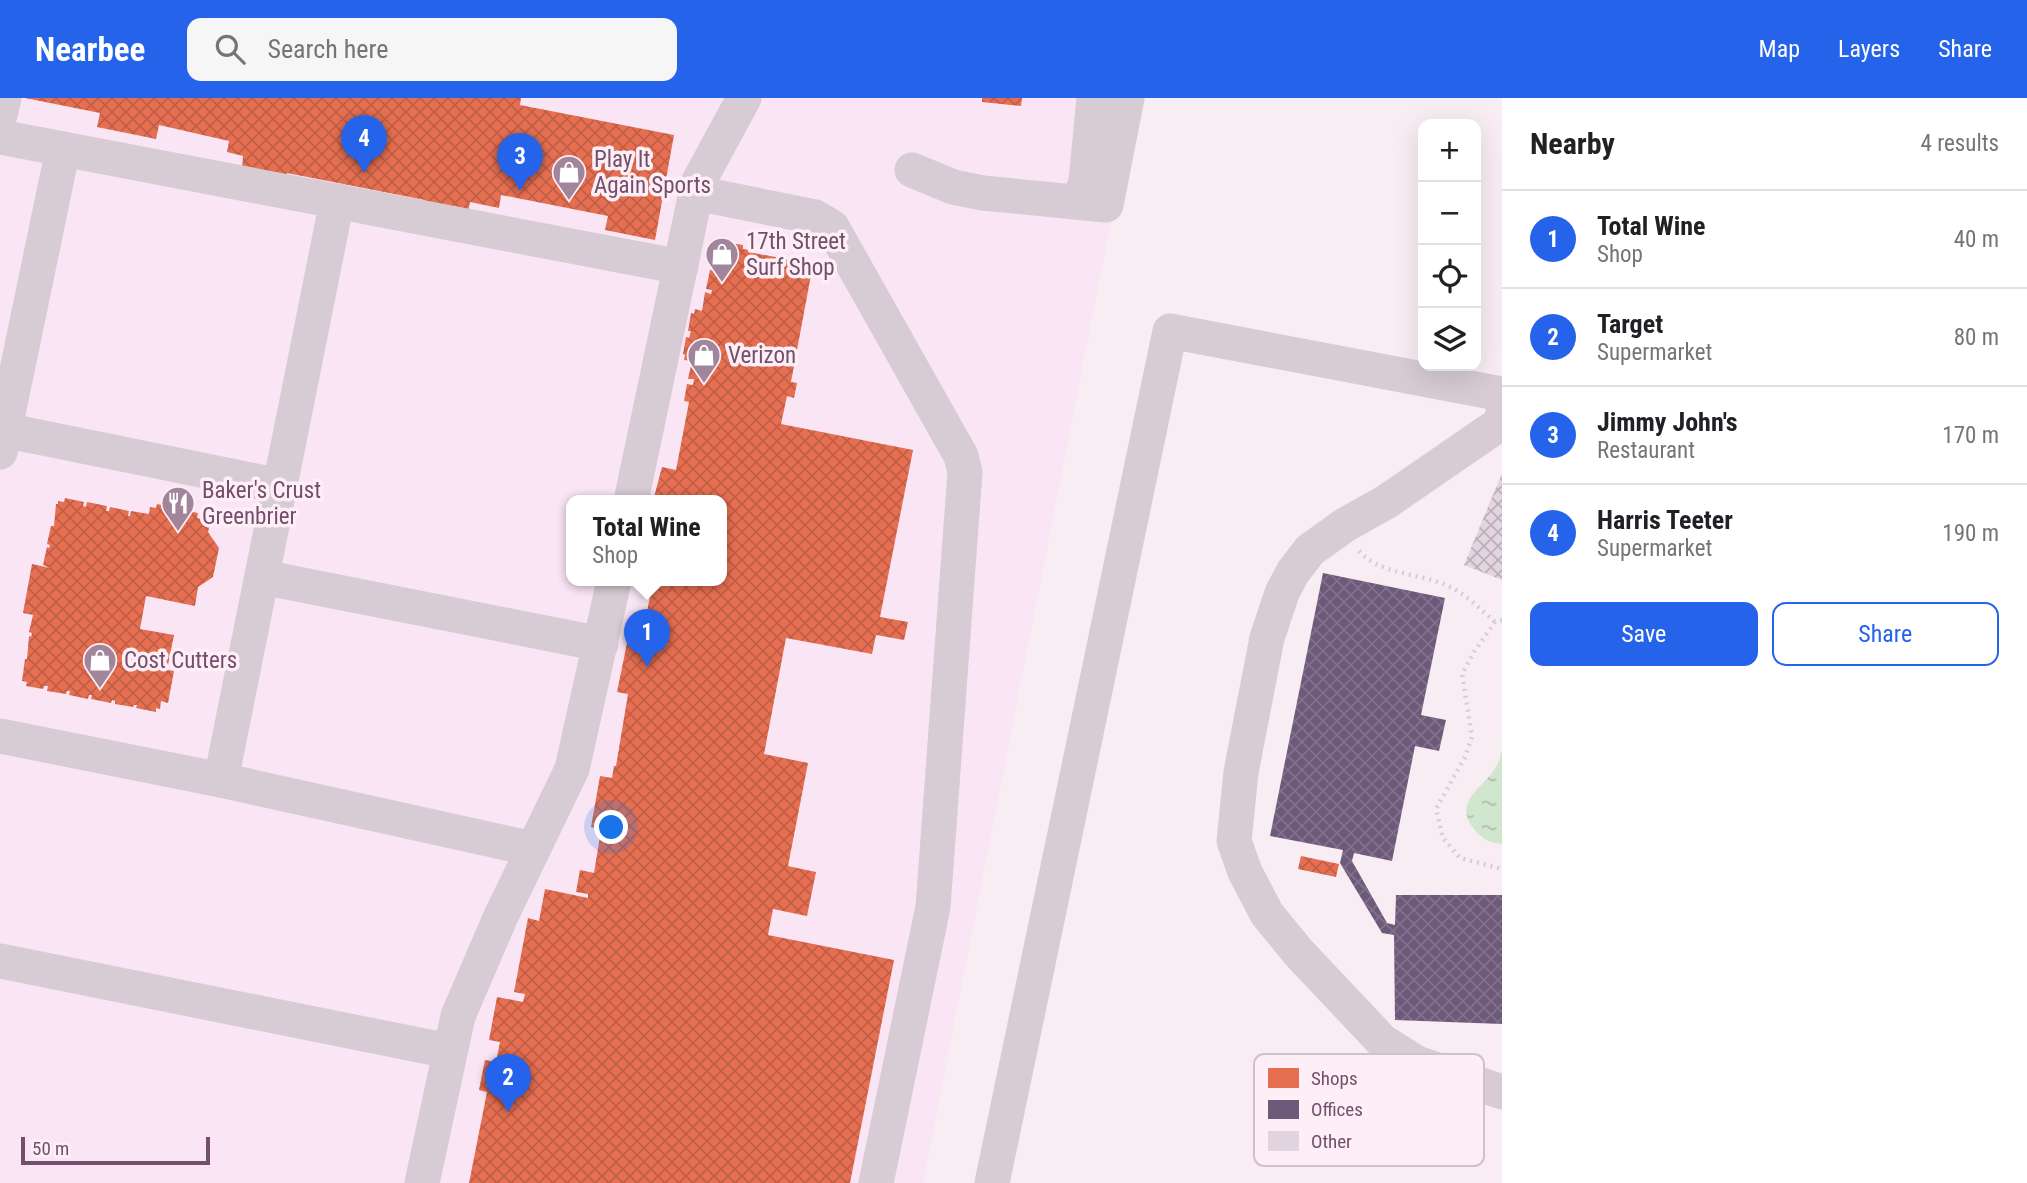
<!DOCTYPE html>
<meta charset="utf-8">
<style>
:root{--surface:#fff;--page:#f6f6f6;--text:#202124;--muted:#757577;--line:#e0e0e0;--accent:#2563eb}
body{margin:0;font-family:"Roboto Condensed",sans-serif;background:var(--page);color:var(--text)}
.controls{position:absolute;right:21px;top:21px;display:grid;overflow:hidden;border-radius:14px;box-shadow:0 7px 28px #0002}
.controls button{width:63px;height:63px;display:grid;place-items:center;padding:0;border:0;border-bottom:2px solid var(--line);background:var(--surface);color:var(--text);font:35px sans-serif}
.scale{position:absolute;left:21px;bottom:18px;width:189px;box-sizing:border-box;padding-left:7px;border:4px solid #734f6c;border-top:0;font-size:19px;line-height:24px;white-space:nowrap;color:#734f6c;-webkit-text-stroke:5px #feeff7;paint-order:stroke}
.you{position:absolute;left:612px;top:730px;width:24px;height:24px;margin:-18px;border:5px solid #fff;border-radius:50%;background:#1a73e8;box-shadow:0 0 0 10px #1a73e833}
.badge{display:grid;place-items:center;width:46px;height:46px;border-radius:50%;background:var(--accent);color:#fff;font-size:23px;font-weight:700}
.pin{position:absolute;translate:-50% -58px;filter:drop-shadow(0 2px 4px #0008)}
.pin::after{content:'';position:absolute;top:37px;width:24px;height:21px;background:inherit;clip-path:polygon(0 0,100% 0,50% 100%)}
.popup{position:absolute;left:566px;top:397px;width:161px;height:91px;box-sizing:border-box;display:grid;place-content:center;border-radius:14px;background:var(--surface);filter:drop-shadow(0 2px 5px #0005);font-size:23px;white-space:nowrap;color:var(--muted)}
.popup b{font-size:26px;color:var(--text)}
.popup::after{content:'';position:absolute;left:50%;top:100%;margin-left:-14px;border:14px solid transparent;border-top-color:var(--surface)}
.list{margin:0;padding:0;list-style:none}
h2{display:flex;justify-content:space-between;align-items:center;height:91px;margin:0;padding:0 28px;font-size:30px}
h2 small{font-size:23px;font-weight:400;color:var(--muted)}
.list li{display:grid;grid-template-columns:46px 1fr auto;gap:21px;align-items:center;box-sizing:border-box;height:98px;padding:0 28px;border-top:2px solid var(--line)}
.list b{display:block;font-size:26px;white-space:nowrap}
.list p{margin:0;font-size:23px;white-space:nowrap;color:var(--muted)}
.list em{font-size:23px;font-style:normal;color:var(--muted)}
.actions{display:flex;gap:14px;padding:21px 28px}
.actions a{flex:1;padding:16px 0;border:2px solid var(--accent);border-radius:14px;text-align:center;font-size:24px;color:var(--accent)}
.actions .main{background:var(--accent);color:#fff}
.icon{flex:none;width:38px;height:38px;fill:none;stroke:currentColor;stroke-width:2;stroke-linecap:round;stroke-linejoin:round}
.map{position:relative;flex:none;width:1502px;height:1085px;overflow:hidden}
header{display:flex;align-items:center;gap:42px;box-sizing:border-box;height:98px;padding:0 35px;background:var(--accent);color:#fff}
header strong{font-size:33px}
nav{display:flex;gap:38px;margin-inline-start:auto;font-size:24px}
.search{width:490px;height:63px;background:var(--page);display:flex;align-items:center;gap:18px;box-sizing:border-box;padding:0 24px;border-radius:14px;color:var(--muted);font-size:26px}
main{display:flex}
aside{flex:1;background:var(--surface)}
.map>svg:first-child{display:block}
.commercial{fill:#f9e5f4;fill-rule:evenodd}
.water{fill:url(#water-ripples)}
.shops{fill:url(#shops-cross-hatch)}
.offices{fill:url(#offices-cross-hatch)}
.building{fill:url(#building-cross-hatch)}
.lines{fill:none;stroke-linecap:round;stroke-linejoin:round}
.path{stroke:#d7ccd5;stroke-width:4.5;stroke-dasharray:2 5;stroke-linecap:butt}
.minor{stroke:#d7cbd4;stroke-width:35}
.labels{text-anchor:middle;stroke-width:7;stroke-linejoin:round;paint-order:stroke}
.poi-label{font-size:23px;fill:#734f6c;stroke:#feeff7;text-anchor:start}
.key{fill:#feeff7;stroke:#d4bfcd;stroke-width:2}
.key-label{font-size:19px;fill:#734f6c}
</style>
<header>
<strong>Nearbee</strong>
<div class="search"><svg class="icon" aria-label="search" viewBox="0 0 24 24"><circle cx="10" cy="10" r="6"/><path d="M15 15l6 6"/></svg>Search here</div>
<nav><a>Map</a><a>Layers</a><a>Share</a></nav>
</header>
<main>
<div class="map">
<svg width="1502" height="1085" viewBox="0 0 1502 1085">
<defs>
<pattern id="water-ripples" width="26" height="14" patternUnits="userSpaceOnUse" patternTransform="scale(1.75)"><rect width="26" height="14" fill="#d0e6ce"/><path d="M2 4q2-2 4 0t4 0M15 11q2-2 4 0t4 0" fill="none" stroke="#adbdab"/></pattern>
<pattern id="shops-cross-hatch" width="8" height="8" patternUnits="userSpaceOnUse" patternTransform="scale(1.75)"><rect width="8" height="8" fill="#e76f51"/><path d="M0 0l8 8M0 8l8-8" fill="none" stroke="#c05e47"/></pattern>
<pattern id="offices-cross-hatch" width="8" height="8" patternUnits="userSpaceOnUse" patternTransform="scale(1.75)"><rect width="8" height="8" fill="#6d597a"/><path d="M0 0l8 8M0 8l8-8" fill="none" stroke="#82708c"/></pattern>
<pattern id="building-cross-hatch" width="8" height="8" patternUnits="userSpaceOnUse" patternTransform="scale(1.75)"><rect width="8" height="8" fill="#e3d5df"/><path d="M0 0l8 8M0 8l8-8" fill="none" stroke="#bcafb9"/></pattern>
</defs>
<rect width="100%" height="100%" fill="#f7edf2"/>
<!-- commercial -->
<path class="commercial" d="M0,0h1135l-212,1085h-923zM572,403h150v80h-150z"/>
<!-- water -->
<path class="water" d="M1502,651v95c-12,-1 -20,-5 -28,-15 -23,-29 12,-42 23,-64 3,-5 4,-11 5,-16z"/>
<!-- shops -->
<g class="shops">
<polygon points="25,0 521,0 520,7 674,37 655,142 605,132 608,118 501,97 499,110 470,104 468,114 424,105 425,102 287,75 286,82 242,73 243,58 227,54 229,43 159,27 156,41 97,29 100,15"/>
<polygon points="982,0 1022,0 1021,8 982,4"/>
<polygon points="724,144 743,147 743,151 749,152 748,154 813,166 813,177 811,177 791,284 797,285 794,300 787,298 781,326 913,352 880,519 908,524 904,542 876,537 872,556 786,540 764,656 808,665 788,768 816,774 807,818 773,811 768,837 894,862 850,1085 469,1085 487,994 479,992 485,962 496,964 500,944 489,942 497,899 523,904 525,896 514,894 528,820 539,823 545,791 588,800 588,796 576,794 580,772 594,775 601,732 591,729 600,678 612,680 614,668 616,668 628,596 617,594 628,540 639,543 643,518 646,519 653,483 722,483 722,403 653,403 662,369 676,372 689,304 684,303 687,286 693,287 694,281 688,281 692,263 684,262 685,257 683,256 686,239 689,240 691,233 688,233 691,215 694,216 695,211 702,213 705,194 711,196 712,192 706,191 710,172 716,173 717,170 712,169 715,149 721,150"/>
<polygon points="65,400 84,404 83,408 86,409 87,404 107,408 106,413 109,413 110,409 129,413 128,418 130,418 131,413 149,416 150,409 156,410 157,406 167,408 166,413 169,414 170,409 185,412 184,417 188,418 189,413 198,415 197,420 211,423 208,434 219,450 213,479 198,489 195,508 146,498 140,531 174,537 167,572 174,573 168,605 161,603 160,611 156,610 156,614 136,610 137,607 134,607 133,609 115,606 115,603 112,602 111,605 91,601 92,597 89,597 88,601 69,597 70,593 67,593 66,596 47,593 48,588 44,588 43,591 26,588 27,584 22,583 25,561 27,561 29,538 31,539 32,535 29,534 33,517 23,515 32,466 50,470 43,467 47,449 49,450 50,447 47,446 51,428 54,428 56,406 58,406 58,403 64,404"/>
<polygon points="1301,758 1339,766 1336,779 1298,771"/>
</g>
<!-- offices -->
<polygon class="offices" points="1323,475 1445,500 1421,617 1446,622 1439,653 1415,648 1392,763 1354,755 1352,763 1387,825 1395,827 1396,797 1502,797 1502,926 1395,922 1394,837 1382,835 1340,765 1343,752 1270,738"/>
<!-- building -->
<polygon class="building" points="1502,375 1502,482 1464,467"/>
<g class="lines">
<!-- path -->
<g class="path">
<path d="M1359,453c21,24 60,22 87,34 19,8 34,24 49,37"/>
<polyline points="1502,522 1495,524 1474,554 1462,576 1472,639 1465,659 1436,711 1443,740 1460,760 1502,771"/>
</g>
<!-- minor -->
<g class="minor">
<polyline points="0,17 4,0"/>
<polyline points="0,39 681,169"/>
<polyline points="912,72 953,89 983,95 1106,107 1127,0"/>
<polyline points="696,95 815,119 832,129 961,358 965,374 933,809 876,1085"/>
<polyline points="1075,104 1082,95 1086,83 1094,0"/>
<polyline points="1502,318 1501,325 1386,404 1345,427 1310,452 1293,474 1282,495 1267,540 1241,674 1234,743 1245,774 1267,816 1299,855 1382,943 1417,965 1502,994"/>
<polyline points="4,332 280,388"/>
<polyline points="0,354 63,51"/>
<polyline points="631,403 698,85 744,0"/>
<polyline points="262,479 601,546"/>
<polyline points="0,638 221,682 533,751"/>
<polyline points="221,682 337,103"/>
<polyline points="0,863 449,953"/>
<polyline points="422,1085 458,918 501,818 572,671 614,483"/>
<polyline points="992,1085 1170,233 1502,296"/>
</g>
</g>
<!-- icons -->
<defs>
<symbol id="shop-pin" viewBox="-11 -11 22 30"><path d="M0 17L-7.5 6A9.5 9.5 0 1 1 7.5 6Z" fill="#a1869b" stroke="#feeff7"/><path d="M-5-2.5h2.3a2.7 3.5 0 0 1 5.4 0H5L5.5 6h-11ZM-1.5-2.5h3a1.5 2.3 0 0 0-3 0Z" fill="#fff"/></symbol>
<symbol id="restaurant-pin" viewBox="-11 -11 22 30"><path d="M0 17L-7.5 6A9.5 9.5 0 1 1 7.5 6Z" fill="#a1869b" stroke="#feeff7"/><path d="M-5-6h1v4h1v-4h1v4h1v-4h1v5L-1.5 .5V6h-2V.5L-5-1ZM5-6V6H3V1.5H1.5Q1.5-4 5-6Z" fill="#fff"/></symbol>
</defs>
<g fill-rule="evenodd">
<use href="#shop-pin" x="550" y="55" width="38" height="52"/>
<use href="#shop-pin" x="703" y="137" width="38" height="52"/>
<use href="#shop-pin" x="685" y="238" width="38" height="52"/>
<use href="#restaurant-pin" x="159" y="386" width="38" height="52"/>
<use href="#shop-pin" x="81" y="543" width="38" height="52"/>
</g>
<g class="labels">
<!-- poi labels -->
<g class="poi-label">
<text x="594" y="69">Play It<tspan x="594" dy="26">Again Sports</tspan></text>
<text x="746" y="151">17th Street<tspan x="746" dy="26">Surf Shop</tspan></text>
<text x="728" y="265">Verizon</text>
<text x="202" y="400">Baker's Crust<tspan x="202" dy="26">Greenbrier</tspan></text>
<text x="124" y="570">Cost Cutters</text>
</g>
</g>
<!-- legend -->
<rect x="1254" y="956" width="230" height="112" rx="10" class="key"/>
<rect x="1268" y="970" width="31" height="20" fill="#e76f51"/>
<rect x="1268" y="1002" width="31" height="19" fill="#6d597a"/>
<rect x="1268" y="1033" width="31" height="20" fill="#e3d5df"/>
<g class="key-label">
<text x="1311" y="987">Shops</text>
<text x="1311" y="1018">Offices</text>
<text x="1311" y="1050">Other</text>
</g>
</svg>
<div class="controls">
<button>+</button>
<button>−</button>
<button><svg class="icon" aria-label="locate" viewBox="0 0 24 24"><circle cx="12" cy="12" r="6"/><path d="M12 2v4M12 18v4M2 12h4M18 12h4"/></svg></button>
<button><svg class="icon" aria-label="layers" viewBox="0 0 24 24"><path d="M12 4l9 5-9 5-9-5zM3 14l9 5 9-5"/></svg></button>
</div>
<div class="scale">50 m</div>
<div class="you"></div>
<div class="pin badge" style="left:647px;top:569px">1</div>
<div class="popup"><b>Total Wine</b>Shop</div>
<div class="pin badge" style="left:508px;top:1014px">2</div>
<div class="pin badge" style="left:520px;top:93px">3</div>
<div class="pin badge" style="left:364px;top:75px">4</div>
</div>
<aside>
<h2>Nearby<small>4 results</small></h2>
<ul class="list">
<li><span class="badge">1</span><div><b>Total Wine</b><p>Shop</p></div><em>40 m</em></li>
<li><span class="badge">2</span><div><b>Target</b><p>Supermarket</p></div><em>80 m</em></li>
<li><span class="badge">3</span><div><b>Jimmy John's</b><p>Restaurant</p></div><em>170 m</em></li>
<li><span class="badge">4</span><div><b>Harris Teeter</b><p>Supermarket</p></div><em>190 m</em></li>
</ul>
<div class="actions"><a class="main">Save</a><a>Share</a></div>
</aside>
</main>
